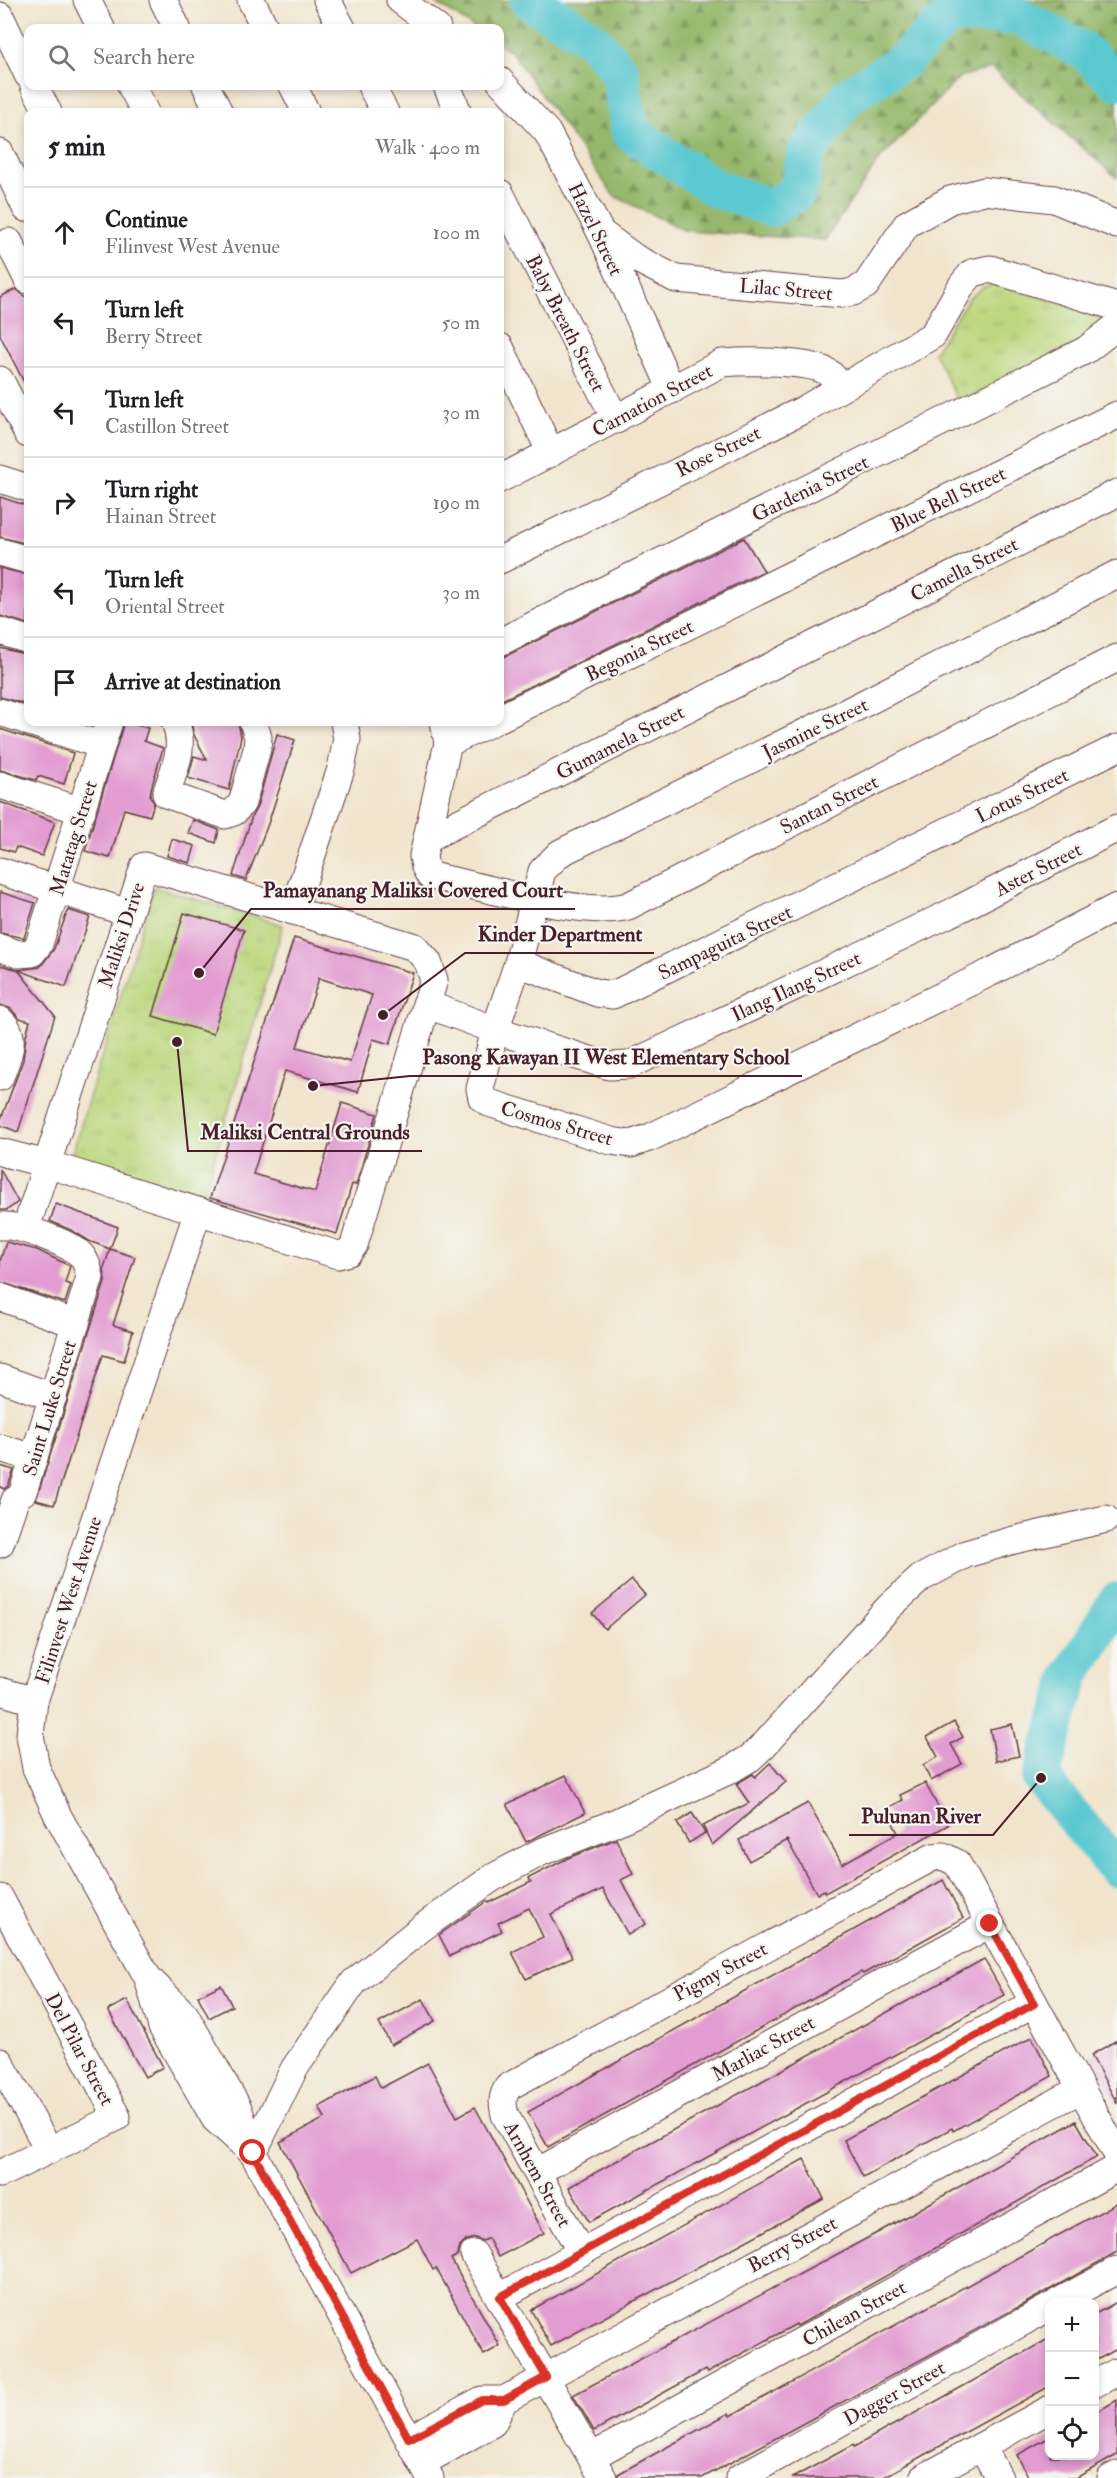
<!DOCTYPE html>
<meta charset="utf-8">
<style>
:root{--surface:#fff;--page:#f6f6f6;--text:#202124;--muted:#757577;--line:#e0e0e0}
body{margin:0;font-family:"IM FELL Double Pica",serif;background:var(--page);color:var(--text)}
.controls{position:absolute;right:18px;bottom:18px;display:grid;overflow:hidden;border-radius:12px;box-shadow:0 3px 9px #0003}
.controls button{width:54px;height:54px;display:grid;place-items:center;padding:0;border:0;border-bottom:2px solid var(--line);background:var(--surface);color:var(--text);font:30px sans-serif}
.stop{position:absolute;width:18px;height:18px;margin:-14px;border:4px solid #d93025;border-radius:50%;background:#fff}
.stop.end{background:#d93025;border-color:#fff;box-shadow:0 2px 6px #0008}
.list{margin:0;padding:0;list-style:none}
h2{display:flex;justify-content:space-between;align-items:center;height:78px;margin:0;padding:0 24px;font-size:26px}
h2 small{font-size:20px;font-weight:400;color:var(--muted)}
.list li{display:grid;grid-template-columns:39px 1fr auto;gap:18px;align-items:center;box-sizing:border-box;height:90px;padding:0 24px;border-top:2px solid var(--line)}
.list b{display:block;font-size:22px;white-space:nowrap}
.list p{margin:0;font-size:20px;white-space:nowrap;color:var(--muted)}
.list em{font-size:20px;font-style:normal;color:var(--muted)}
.icon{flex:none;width:33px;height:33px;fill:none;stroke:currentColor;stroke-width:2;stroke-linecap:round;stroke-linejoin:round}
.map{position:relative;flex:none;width:1117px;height:2478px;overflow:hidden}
.search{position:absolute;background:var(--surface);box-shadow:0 3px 9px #0003;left:24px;top:24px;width:480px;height:66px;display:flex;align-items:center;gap:15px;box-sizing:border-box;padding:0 21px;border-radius:12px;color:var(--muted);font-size:22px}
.panel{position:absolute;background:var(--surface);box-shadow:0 3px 9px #0003;left:24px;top:108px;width:480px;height:618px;border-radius:12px}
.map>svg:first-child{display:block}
.forest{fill:url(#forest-firs);stroke:#706c4c;stroke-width:1.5}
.park{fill:url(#park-tufts);stroke:#837b54;stroke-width:1.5}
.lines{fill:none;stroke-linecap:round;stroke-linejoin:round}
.stream{stroke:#5ac8d0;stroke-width:6}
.river{stroke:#5ac8d0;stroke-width:38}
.building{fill:#e29cd1;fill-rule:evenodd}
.minor-casing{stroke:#633d43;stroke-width:29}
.minor{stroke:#fff;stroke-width:27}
.route{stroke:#d93025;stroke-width:8}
.labels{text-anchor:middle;stroke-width:4.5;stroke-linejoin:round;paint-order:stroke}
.street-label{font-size:20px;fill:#4a1f2b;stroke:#f6f6f2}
.leader{fill:none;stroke:#4a1f2b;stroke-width:2}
.callout-dot{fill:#4a1f2b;stroke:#f6f6f2;stroke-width:2}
.callout-label{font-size:21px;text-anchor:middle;font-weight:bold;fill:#4a1f2b;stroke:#f6f6f2;stroke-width:4.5;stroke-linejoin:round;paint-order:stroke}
</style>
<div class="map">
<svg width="1117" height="2478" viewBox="0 0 1117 2478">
<defs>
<pattern id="forest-firs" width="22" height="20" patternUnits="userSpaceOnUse" patternTransform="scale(1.5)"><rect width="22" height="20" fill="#95b86c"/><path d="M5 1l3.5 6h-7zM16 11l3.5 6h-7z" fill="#7c9559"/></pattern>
<pattern id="park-tufts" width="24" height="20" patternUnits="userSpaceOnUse" patternTransform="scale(1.5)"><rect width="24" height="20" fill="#bcd77d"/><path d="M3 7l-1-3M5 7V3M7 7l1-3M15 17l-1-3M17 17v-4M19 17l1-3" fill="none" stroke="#a3b86c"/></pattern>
</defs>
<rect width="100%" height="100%" fill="#f6f6f2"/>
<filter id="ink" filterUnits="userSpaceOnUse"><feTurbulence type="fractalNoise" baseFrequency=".0167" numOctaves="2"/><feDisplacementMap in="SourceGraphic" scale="12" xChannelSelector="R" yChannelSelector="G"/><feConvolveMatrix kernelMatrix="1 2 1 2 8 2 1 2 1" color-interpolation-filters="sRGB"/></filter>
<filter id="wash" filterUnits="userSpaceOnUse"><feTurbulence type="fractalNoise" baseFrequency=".008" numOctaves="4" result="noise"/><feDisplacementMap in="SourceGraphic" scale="24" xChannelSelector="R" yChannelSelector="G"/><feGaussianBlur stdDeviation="1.35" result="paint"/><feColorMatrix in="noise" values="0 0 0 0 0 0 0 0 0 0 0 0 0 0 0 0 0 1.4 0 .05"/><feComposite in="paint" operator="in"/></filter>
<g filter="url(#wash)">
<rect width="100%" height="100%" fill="#f1e4cc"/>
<!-- forest -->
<polygon class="forest" points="431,0 1117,0 1117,178 991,68 960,77 878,161 825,240 686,231 614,196 512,53 500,44 500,28 475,28"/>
<!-- park -->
<g class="park">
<polygon points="998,284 1097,315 1102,322 1101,332 959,403 934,352 968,299 983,287"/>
<polygon points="154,887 283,925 202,1201 70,1160"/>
</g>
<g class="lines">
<!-- stream -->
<polyline class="stream" points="978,0 982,15"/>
<!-- river -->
<g class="river">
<polyline points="529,0 592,39 620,71 630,132 717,189 772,208 798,191 806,153 848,96 903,61 950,15 1018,16 1084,51 1117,81"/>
<polyline points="1117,1601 1071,1675 1041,1778 1117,1869"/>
</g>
</g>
<g id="blocks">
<!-- building -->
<g class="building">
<polygon points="16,289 28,299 28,390 0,335 0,297"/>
<polygon points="0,497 28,506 28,544 0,537"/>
<polygon points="744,538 764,571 500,701 500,659"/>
<polygon points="0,568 28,575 28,624 0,616"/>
<polygon points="0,648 28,655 28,705 0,697"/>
<polygon points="124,722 148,728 144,741 163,748 151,789 150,796 154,803 150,816 124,809 110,858 85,851"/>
<polygon points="191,722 238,722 241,737 229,790 188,778 194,756 207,760 194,735"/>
<polygon points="0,729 73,753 64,784 38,776 36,780 0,770"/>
<polygon points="277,734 295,740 268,824 246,880 233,876 252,816 257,807"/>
<polygon points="0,802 55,822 42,856 16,847 14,852 0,848"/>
<polygon points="193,820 219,830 216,843 188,833"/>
<polygon points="172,839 195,846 190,863 167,856"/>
<polygon points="0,892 35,903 24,938 0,933"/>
<polygon points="68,910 90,917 66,987 18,970 55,1016 18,1132 0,1125 0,1122 23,1060 26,1036 30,1021 19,1018 11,1009 0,1005 0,965 19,970 40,967 54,949"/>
<polygon points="184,913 244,930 213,1034 153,1016"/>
<path d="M294,938l119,35 -23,71 -17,-5 -15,53 -73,-21 -32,103 62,18 27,-89 35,11 -21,71 -4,-1 -15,50 -127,-36zM319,978l53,17 -22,67 -53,-15z"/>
<polygon points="0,1169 18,1202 7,1210 0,1210"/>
<polygon points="56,1204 118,1227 110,1249 135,1257 113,1325 133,1331 124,1361 103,1355 54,1505 36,1500 105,1282 104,1268 110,1249 89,1241 73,1231 50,1221"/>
<polygon points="6,1242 37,1250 70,1266 65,1283 71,1285 65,1303 0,1282 0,1261"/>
<polygon points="0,1466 14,1470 8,1486 4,1489 0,1487"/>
<polygon points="632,1580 645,1595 605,1629 592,1613"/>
<polygon points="954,1722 963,1737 951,1744 962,1764 931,1781 923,1765 938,1757 927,1737"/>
<polygon points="1012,1724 1019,1756 996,1761 990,1729"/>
<polygon points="770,1763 786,1782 712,1845 703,1826 749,1803 736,1784 753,1774 755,1777"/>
<polygon points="566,1775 585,1813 526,1842 507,1804"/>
<polygon points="925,1783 948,1825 825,1893 824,1890 817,1894 787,1840 749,1861 739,1840 808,1803 842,1864 898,1833 886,1809 903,1800 900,1795"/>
<polygon points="692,1813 705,1833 689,1843 677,1823"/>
<polygon points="616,1839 633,1874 621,1880 646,1924 628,1935 603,1889 551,1914 572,1957 526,1979 512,1952 543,1937 529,1908 498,1923 502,1931 450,1956 439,1935 487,1901 488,1903 531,1882 529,1878 568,1858"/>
<polygon points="943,1880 963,1918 863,1974 861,1972 548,2147 528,2112"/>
<polygon points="984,1959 1004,1995 589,2222 569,2187"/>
<polygon points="221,1985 232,2006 209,2018 198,1996"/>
<polygon points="423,1999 435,2021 391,2045 379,2023"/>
<polygon points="127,2000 163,2067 145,2077 108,2010"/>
<polygon points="1032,2037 1052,2076 953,2131 952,2128 863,2177 844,2140"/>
<polygon points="1117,2040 1117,2103 1091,2055"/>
<polygon points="428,2063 457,2117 475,2107 544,2233 498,2257 488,2238 483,2241 475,2238 467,2240 460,2247 458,2255 451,2259 500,2346 484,2355 436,2268 433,2270 417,2239 351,2273 280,2142 325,2118 319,2107 375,2076 381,2088"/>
<polygon points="1076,2121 1097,2157 797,2326 796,2324 707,2373 705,2370 594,2431 573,2395 877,2233"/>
<polygon points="804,2159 824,2199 551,2346 531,2310"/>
<polygon points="1117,2203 1117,2252 1031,2300 702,2478 619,2478 618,2474 729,2413 730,2416"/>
<polygon points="1117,2302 1117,2349 1095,2361 1095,2314"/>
<polygon points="1050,2338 1050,2386 882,2478 792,2478 853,2445 854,2447"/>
<polygon points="1117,2400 1117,2455 1076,2478 1029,2478 1017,2455 1050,2437 1050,2456 1095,2456 1095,2413"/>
</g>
</g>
</g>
<g filter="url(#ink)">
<use href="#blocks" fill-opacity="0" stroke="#633d43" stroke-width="1.5"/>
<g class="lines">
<defs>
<g id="minor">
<polyline points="87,0 101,28"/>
<polyline points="163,0 177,28"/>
<polyline points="251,0 265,28"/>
<polyline points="327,0 342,28"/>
<polyline points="400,0 437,28"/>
<polyline points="0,16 28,75"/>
<polyline points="500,81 547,132 601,233 672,390"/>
<polyline points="34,86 48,112"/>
<polyline points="131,86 145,112"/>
<polyline points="206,86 219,112"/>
<polyline points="293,86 306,112"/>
<polyline points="371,86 385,112"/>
<polyline points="447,86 458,112"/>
<polyline points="0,153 26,208"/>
<polyline points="500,193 616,420"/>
<polyline points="601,233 635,258 676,279 842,294 853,292 866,285 907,224 950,200 984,191 1054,199 1117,225"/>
<polyline points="9,242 28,280"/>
<polyline points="500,347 551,453"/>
<polyline points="0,380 28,434"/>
<polyline points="0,479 28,488"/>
<path d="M500,479l222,-116c23,-2 90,-3 107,10 5,4 9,10 13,14"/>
<polyline points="0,552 28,560"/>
<polyline points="500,560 803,410 933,335 962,285 972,273 990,269 1117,307"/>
<polyline points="1117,574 847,712 560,853 542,871 518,963 495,1030 480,1089 482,1098 489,1103 611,1141 631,1144 651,1137 989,973 1117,907"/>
<polyline points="0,631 28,640"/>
<polyline points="500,642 1086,350 1117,326"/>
<polyline points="0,712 28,721"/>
<polyline points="500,718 1117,415"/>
<polyline points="29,722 101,745"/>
<path d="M175,722c11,25 -1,47 -9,72l59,21 9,-3 8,-9 15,-54 1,-12 -5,-15"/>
<path d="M444,722l4,21 -25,113 2,11 5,9c51,9 153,43 198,30l489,-248"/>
<polyline points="448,743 492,722"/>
<polyline points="0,785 82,811"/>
<polyline points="428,838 1117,493"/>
<polyline points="0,871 128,913"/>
<polyline points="293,911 341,769 347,739 344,722"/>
<polyline points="0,948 18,954 32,953 39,944 109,722"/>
<polyline points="518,963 597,993 613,995 1117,748"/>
<polyline points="426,1004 495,1030 609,1066 629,1065 959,909 1117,828"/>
<path d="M0,1020c19,16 7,38 0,57"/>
<path d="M0,1152l47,12 291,91 11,-3 5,-7 80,-265 -6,-18 -13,-15 -271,-81c-39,121 -79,242 -118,362"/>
<polyline points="198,1211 34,1701 30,1735 36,1768 58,1816 148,1978 162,2027 215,2119 253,2153"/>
<path d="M0,1226c17,-2 70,17 81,29 6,7 7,14 9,22l-67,215"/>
<polyline points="0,1297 76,1324"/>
<polyline points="0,1378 53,1397"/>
<polyline points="0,1448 34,1458"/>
<polyline points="0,1544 15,1500"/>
<polyline points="0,1691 34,1701"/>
<polyline points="0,1898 117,2117 0,2174"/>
<polyline points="149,1979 185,2015 238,2108 253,2153 430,2478"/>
<polyline points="0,2062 49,2150"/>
<polyline points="253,2153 294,2069 354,1982 423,1927 492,1878 541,1852 612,1824 730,1770 750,1758 764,1745 889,1607 921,1578 966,1554 1014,1540 1106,1519"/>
<polyline points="537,2172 990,1924"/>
<path d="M581,2252l-76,-137c-3,-12 -3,-19 3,-28l425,-230 10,-1 14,7 160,291"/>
<polyline points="474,2254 603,2478"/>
<polyline points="500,2297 1034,2003"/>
<polyline points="1058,2302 1117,2270"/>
<polyline points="1094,2384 1117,2372"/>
<polyline points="409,2439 482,2400 504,2400 1081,2089"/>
<polyline points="982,2446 999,2478"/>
<polyline points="591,2457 1117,2168"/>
<polyline points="422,2463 493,2423 504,2400"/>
<polyline points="739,2478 1050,2307"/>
<polyline points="923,2478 1050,2409"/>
<polyline points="1111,2478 1117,2475"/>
</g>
</defs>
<!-- minor casing -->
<use href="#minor" class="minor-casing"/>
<!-- minor -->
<use href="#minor" class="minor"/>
</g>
</g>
<g class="lines" filter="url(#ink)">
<!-- route -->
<polyline class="route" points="253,2153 409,2439 482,2400 504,2400 546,2377 500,2297 1034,2004 990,1924"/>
</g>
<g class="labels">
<!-- street labels -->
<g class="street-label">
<text transform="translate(596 229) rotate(64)" y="7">Hazel Street</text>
<text transform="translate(786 289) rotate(5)" y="7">Lilac Street</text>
<text transform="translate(566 323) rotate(63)" y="7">Baby Breath Street</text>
<text transform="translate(652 400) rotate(-28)" y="7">Carnation Street</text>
<text transform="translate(718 451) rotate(-26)" y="7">Rose Street</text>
<text transform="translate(810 488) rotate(-26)" y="7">Gardenia Street</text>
<text transform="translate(948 499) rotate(-26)" y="7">Blue Bell Street</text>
<text transform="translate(964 569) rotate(-27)" y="7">Camella Street</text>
<text transform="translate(639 650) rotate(-26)" y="7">Begonia Street</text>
<text transform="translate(815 728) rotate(-26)" y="7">Jasmine Street</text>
<text transform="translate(620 742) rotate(-27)" y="7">Gumamela Street</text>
<text transform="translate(1022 795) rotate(-26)" y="7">Lotus Street</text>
<text transform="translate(829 804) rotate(-27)" y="7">Santan Street</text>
<text transform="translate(73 838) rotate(-73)" y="7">Matatag Street</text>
<text transform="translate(1038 869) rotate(-27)" y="7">Aster Street</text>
<text transform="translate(121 935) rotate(-72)" y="7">Maliksi Drive</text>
<text transform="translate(725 942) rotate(-26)" y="7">Sampaguita Street</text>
<text transform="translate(796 986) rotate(-25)" y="7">Ilang Ilang Street</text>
<text transform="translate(557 1123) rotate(16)" y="7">Cosmos Street</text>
<text transform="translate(49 1408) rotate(-73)" y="7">Saint Luke Street</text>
<text transform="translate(68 1600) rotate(-72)" y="7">Filinvest West Avenue</text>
<text transform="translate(720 1971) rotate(-28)" y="7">Pigmy Street</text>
<text transform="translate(763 2048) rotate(-29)" y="7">Marliac Street</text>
<text transform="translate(80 2049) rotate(62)" y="7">Del Pilar Street</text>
<text transform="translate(538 2174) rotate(61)" y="7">Arnhem Street</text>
<text transform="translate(792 2244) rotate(-28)" y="7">Berry Street</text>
<text transform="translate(854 2313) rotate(-29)" y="7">Chilean Street</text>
<text transform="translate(894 2393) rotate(-29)" y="7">Dagger Street</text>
</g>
</g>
<!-- callouts -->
<path class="leader" d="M199 973L251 909H575M383 1015L465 953H654M313 1086L410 1076H802M177 1042L188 1151H422M1041 1778L993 1835H849"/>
<g class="callout-dot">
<circle cx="199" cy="973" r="6"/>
<circle cx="383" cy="1015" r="6"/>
<circle cx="313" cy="1086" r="6"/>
<circle cx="177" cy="1042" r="6"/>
<circle cx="1041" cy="1778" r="6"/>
</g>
<g class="callout-label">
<text x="413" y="897">Pamayanang Maliksi Covered Court</text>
<text x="560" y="941">Kinder Department</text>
<text x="606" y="1064">Pasong Kawayan II West Elementary School</text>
<text x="305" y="1139">Maliksi Central Grounds</text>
<text x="921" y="1823">Pulunan River</text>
</g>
</svg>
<div class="controls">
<button>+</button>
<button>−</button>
<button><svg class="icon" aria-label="locate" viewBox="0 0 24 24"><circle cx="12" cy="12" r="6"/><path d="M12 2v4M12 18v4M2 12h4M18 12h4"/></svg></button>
</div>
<div class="stop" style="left:253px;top:2153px"></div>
<div class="stop end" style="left:990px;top:1924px"></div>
<div class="search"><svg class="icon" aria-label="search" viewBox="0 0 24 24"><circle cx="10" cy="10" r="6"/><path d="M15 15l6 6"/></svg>Search here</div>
<section class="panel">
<h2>5 min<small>Walk · 400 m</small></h2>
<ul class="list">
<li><svg class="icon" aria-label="ahead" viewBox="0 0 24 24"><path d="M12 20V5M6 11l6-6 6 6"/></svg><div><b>Continue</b><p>Filinvest West Avenue</p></div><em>100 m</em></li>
<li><svg class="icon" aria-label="left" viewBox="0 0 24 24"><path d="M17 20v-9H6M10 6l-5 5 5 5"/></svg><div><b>Turn left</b><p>Berry Street</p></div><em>50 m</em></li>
<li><svg class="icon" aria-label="left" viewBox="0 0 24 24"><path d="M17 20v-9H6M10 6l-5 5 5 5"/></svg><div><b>Turn left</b><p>Castillon Street</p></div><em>30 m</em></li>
<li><svg class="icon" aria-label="right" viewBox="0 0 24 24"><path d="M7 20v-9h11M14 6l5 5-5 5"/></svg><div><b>Turn right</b><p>Hainan Street</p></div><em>190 m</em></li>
<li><svg class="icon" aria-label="left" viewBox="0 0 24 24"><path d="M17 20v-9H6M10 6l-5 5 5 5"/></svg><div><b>Turn left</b><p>Oriental Street</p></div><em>30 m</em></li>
<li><svg class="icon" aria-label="arrive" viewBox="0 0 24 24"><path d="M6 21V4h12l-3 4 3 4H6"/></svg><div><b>Arrive at destination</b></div></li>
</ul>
</section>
</div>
